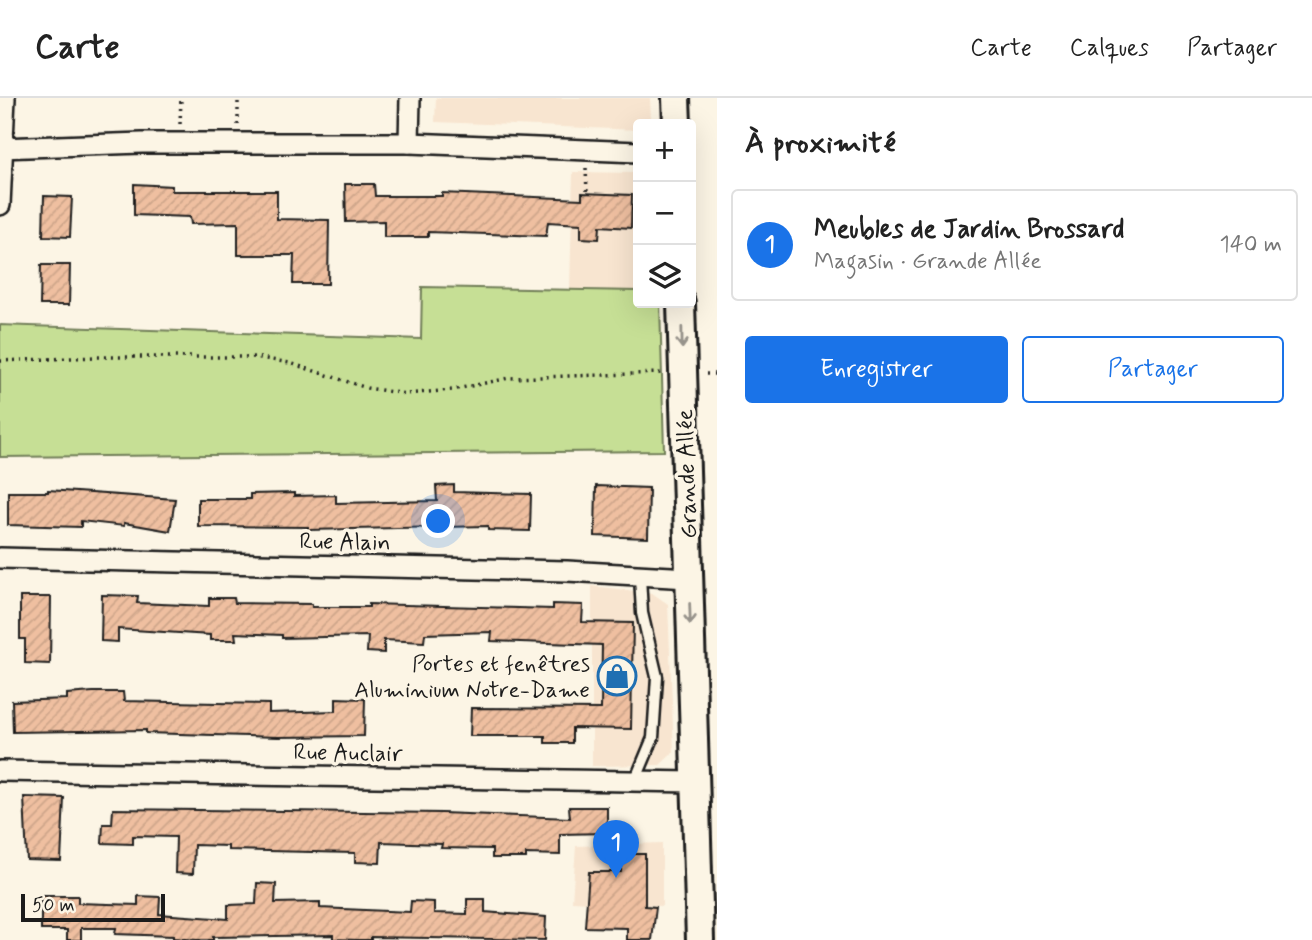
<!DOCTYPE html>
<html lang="fr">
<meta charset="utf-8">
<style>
:root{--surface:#fff;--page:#f6f6f6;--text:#222;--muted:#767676;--line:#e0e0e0;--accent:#1a73e8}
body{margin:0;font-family:Mynerve,sans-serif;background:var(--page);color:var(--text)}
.controls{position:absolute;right:21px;top:21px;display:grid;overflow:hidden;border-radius:7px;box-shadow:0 7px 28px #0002}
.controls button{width:63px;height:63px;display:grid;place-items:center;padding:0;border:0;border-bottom:2px solid var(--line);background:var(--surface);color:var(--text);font:35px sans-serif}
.scale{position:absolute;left:21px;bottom:18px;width:144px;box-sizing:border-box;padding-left:7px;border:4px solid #1c1c1c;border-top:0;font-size:19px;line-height:24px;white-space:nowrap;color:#1c1c1c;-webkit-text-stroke:5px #fcf5e5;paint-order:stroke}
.you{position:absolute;left:439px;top:424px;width:24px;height:24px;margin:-18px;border:5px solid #fff;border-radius:50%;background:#1a73e8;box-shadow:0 0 0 10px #1a73e833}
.badge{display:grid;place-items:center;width:46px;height:46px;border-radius:50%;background:var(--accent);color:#fff;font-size:23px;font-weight:700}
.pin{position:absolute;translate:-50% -58px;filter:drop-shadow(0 2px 4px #0008)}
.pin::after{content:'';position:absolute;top:37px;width:24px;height:21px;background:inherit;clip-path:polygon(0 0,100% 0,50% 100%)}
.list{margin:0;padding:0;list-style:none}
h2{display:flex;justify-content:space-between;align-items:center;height:91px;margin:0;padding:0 28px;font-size:30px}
h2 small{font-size:23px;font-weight:400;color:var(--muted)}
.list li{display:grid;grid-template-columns:46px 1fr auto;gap:21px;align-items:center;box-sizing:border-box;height:112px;margin:0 14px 14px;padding:0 14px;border:2px solid var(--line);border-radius:7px}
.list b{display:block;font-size:26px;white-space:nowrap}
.list p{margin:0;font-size:23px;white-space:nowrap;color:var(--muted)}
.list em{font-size:23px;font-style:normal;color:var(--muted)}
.actions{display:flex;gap:14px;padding:21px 28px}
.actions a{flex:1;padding:16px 0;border:2px solid var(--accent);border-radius:7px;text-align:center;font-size:24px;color:var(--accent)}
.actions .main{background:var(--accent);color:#fff}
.icon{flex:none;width:38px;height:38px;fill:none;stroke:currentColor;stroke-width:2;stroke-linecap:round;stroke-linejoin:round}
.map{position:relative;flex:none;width:717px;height:842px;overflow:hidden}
header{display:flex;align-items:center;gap:42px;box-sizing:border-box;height:98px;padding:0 35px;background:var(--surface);border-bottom:2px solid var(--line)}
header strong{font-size:33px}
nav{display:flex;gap:38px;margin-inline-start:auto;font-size:24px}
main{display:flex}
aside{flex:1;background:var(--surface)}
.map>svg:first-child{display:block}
.built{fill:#f8e5d0}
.green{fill:#c6df95;stroke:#717e58;stroke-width:2}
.building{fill:url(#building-hatch);stroke:#1c1c1c;stroke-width:2}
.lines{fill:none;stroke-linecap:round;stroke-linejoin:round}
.lane-casing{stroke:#1c1c1c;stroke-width:15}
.street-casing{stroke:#1c1c1c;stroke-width:24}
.secondary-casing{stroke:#1c1c1c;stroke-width:32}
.path{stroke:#1c1c1c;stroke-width:3.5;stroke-dasharray:2 5;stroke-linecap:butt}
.lane{stroke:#fcf5e5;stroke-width:10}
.street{stroke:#fcf5e5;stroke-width:19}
.secondary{stroke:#fcf5e5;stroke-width:26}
.oneway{stroke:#97938b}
.labels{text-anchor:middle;stroke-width:7;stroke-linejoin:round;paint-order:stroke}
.street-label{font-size:23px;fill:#1c1c1c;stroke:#fcf5e5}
.poi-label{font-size:23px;fill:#1c1c1c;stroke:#fcf5e5;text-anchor:end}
</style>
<header>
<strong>Carte</strong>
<nav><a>Carte</a><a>Calques</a><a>Partager</a></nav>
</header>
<main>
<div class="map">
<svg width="717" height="842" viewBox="0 0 717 842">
<defs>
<pattern id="building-hatch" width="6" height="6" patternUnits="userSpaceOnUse" patternTransform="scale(1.75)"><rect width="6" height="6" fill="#efbfa0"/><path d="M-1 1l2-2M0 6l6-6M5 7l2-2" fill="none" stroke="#cca489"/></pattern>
</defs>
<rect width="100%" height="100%" fill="#fcf5e5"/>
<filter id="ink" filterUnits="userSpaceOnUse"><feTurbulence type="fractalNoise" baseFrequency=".0143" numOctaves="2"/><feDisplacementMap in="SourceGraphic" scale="14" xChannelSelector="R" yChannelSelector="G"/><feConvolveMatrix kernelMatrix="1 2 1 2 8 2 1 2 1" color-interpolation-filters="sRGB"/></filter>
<g filter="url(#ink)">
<!-- built -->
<g class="built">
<polygon points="436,0 650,0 651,22 646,26 638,26 638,32 435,24"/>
<polygon points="573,74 638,75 638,193 570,191"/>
<polygon points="592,488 652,495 668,506 674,654 660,667 592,668"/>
<polygon points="662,745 662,808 572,803 576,748"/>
</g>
<!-- green -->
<polygon class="green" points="422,189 638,193 638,205 660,205 664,353 0,359 0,227 421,241"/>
<!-- building -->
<g class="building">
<polygon points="134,86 172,88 172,93 277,93 277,121 329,122 328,186 293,186 294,157 238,157 238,125 191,126 190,119 134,117"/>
<polygon points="345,86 374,86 375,98 442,98 442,95 582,101 582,95 632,97 631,130 600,128 599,141 581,140 581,126 548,124 546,138 428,134 428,139 384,139 384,123 346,124"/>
<polygon points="44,98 72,99 70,139 43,138"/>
<polygon points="41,167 70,167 69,207 40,207"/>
<polygon points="454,387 454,394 531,396 530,433 488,432 488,428 308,432 308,429 198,428 198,401 250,401 250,396 294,395 294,398 336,397 336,405 437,403 436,388"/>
<polygon points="596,388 649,390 648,440 595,438"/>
<polygon points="48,392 175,401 170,433 124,425 124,428 81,423 81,429 8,427 8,394 48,394"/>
<polygon points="102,497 138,498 137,505 209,508 209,500 234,500 235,505 312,506 312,509 369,509 369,506 553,511 553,506 583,507 582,524 633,525 631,631 572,630 572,645 545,645 545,638 470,638 471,610 601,611 602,547 491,543 492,534 425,536 424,544 384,542 384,555 367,554 368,538 282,540 282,537 235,535 236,542 210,542 210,537 118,531 118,544 101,543"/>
<polygon points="20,499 51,499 50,566 25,565 25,541 20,541"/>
<polygon points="93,594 123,594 124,603 269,606 269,615 336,613 336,600 365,601 364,638 278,639 146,635 146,632 13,634 12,603 67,601 67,596"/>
<polygon points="24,699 64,700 61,763 27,762"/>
<polygon points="569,709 607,709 607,735 560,736 560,757 526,756 526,760 492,760 492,751 441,750 442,746 381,744 380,765 355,764 355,755 228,752 228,748 194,747 193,776 175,775 176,739 133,738 133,746 102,745 103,726 112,726 113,711 442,715 570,720"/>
<polygon points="622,756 645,756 645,808 656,809 652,842 627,842 627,830 585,829 589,774 621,774"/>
<polygon points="257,785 276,786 275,805 320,804 320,810 410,814 411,803 434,804 434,815 467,816 467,801 485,801 485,814 546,819 545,842 371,839 371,842 357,842 333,841 333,837 213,839 213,842 197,842 173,840 173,838 115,836 116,830 81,830 81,842 67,842 67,832 41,832 41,798 78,798 78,805 138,807 138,798 160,799 159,816 228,821 228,807 256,806"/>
</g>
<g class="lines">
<defs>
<polyline id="lane" points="635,683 653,640 657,579 642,515 640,478"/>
<g id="street">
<polyline points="409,45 410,0"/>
<polyline points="0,50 142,45 409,45 638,54"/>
<polyline points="0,107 5,0"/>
<polyline points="0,460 567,473 689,480"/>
<polyline points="0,673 695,684"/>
</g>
<g id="secondary">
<polyline points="676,0 677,26"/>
<polyline points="681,205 700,842"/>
</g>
</defs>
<!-- lane casing -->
<use href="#lane" class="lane-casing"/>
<!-- street casing -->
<use href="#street" class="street-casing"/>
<!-- secondary casing -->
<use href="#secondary" class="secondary-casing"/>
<!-- path -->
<g class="path">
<polyline points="180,26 181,0"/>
<polyline points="238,27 238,1"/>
<polyline points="586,70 587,95"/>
<polyline points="632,111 638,112"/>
<polyline points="0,263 95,259 254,259 290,265 367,290 406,296 452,292 509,280 663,275"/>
<polyline points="706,276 717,276"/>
</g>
<!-- lane -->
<use href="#lane" class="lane"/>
<!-- street -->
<use href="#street" class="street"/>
<!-- secondary -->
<use href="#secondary" class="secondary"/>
</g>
<!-- one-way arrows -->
<defs><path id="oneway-shaft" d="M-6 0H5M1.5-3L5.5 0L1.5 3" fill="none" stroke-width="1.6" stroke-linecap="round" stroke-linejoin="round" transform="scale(1.75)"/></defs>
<g class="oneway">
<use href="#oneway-shaft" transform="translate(682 240) rotate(89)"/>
<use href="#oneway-shaft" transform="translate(690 516) rotate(88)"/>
</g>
</g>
<!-- icons -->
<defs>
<symbol id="shop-ring" viewBox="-11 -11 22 22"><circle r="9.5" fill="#fcf5e5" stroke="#1f6fb2" stroke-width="1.5"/><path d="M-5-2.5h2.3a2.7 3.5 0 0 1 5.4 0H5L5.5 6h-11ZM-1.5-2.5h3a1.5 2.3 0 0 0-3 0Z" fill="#1f6fb2"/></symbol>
</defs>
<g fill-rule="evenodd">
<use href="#shop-ring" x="595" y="556" width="44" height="44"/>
</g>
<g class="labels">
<!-- street labels -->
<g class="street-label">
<text transform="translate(686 376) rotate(-92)" y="8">Grande Allée</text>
<text transform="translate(345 443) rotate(1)" y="8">Rue Alain</text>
<text transform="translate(348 654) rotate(1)" y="8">Rue Auclair</text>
</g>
<!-- poi labels -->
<g class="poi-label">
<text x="590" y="573">Portes et fenêtres<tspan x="590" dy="26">Aluminium Notre-Dame</tspan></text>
</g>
</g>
</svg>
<div class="controls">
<button>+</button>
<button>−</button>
<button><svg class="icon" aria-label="layers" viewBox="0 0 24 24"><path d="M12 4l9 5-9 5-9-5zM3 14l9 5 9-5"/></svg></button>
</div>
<div class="scale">50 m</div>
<div class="you"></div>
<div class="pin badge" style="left:616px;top:780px">1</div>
</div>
<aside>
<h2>À proximité<small></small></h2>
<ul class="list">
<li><span class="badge">1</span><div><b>Meubles de Jardin Brossard</b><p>Magasin · Grande Allée</p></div><em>140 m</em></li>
</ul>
<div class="actions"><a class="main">Enregistrer</a><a>Partager</a></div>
</aside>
</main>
